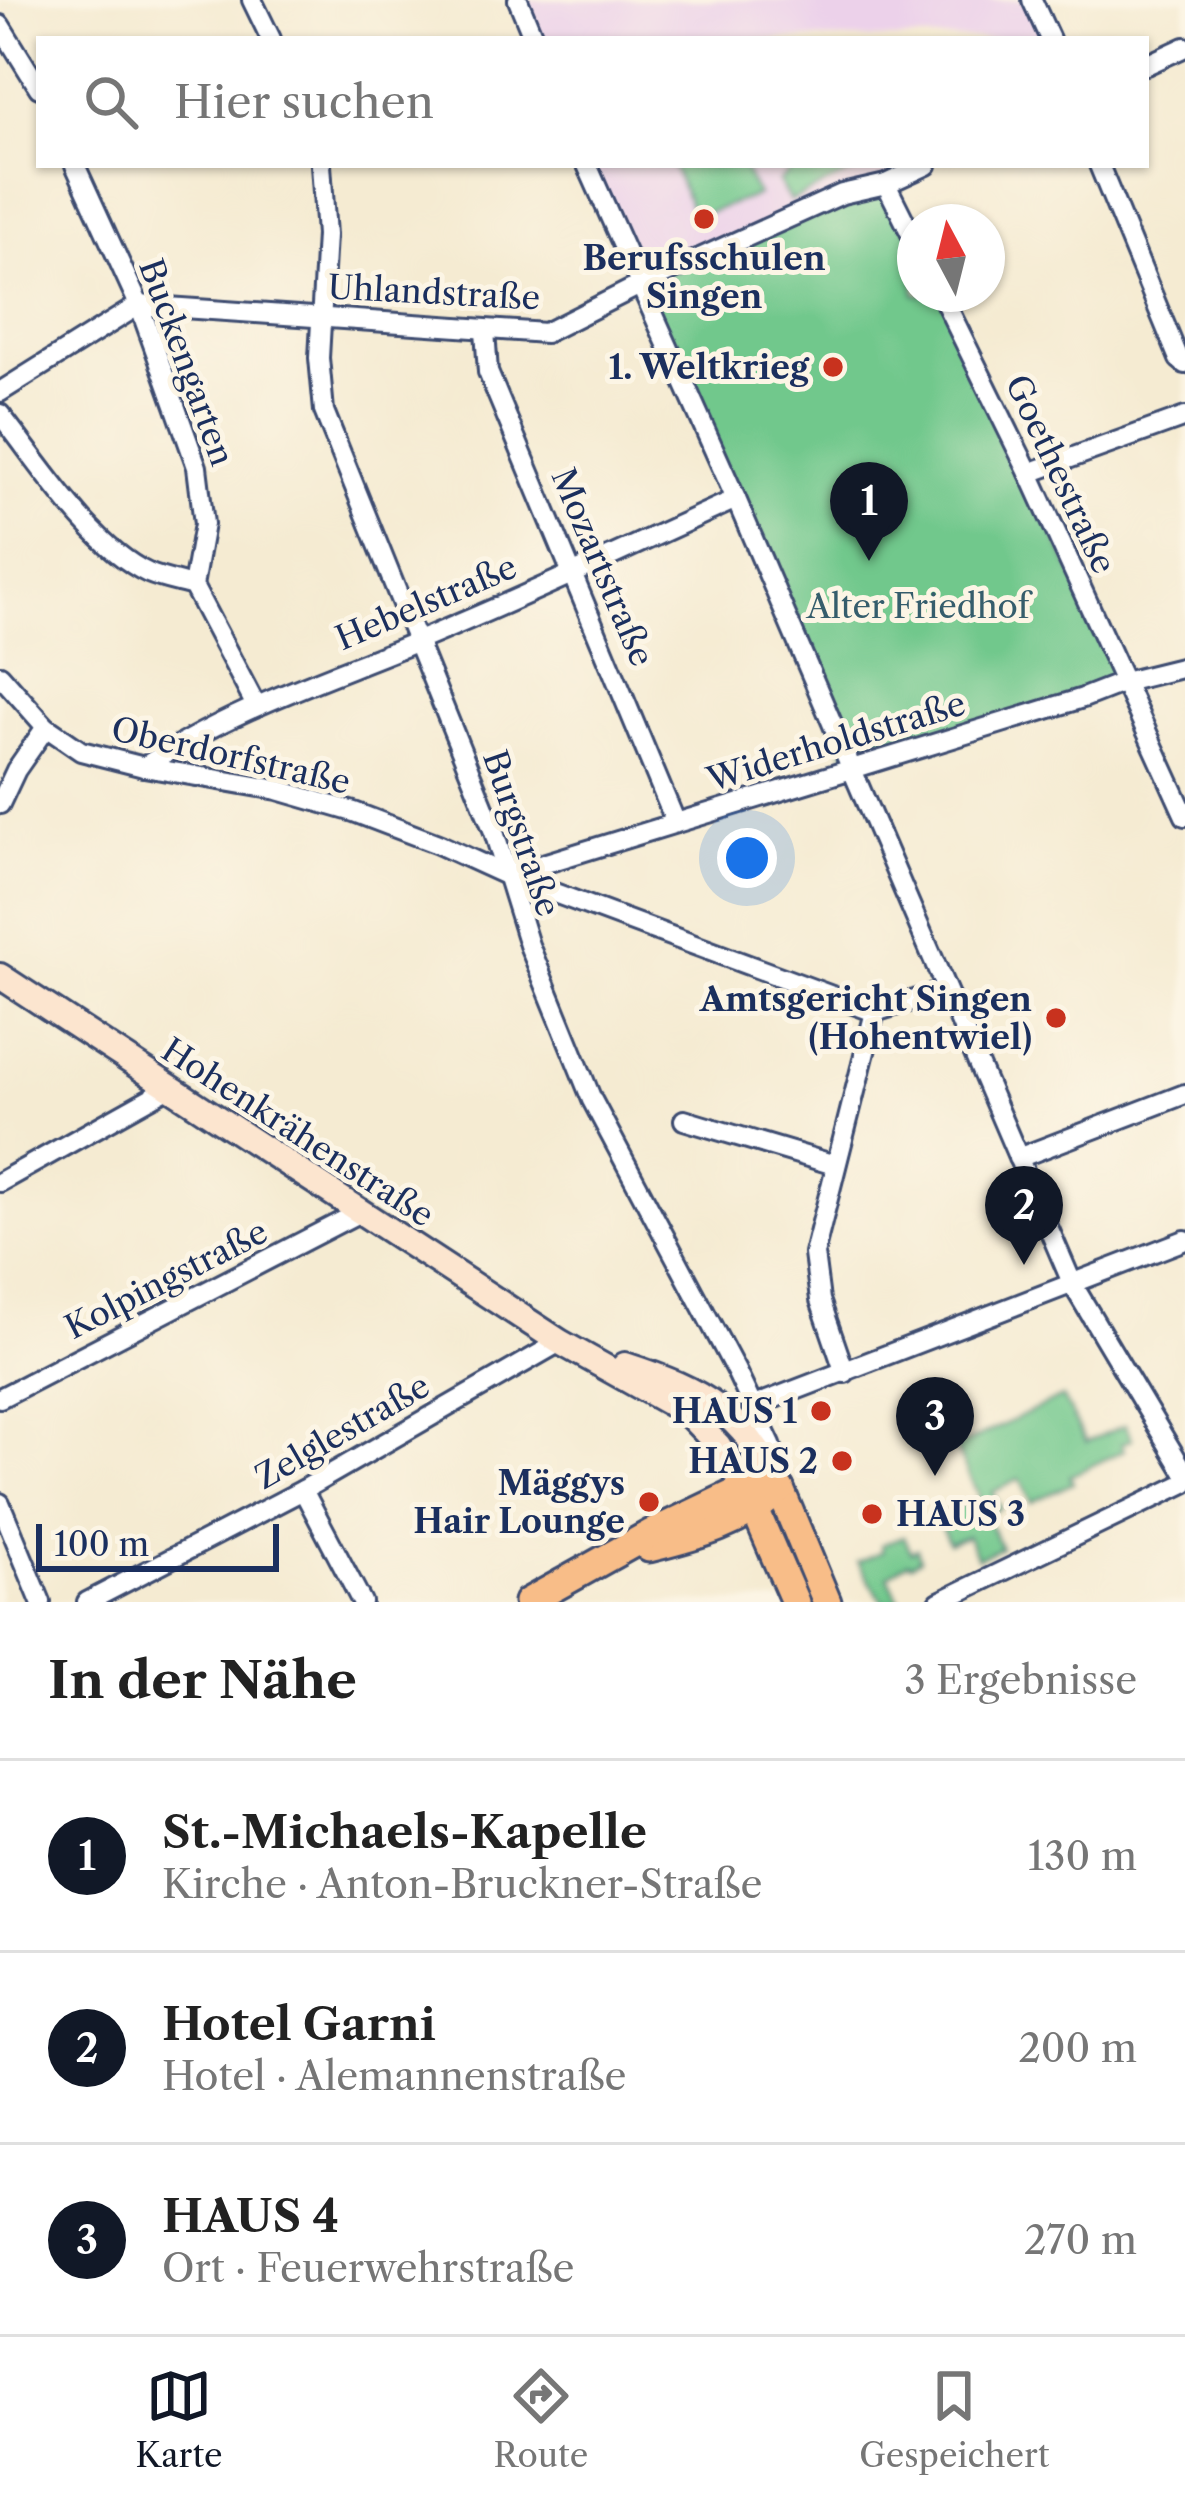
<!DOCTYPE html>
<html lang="de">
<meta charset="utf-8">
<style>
:root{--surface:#fff;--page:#f6f6f6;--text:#222;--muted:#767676;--line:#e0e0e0;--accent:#111827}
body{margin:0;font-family:"Libre Caslon Text",serif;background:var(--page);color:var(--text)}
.compass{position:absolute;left:897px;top:204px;width:108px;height:108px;border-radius:50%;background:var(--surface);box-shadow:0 3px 9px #0004;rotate:353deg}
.scale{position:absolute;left:36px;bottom:30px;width:243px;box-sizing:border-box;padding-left:12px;border:6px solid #1b2f5e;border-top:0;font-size:33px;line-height:42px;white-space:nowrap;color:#1b2f5e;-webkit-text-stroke:9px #fcf5e5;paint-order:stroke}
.you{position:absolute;left:747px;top:858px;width:42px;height:42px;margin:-30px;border:9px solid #fff;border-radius:50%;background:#1a73e8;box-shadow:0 0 0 18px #1a73e833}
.badge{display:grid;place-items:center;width:78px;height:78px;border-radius:50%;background:var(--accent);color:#fff;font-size:39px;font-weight:700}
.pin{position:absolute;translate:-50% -99px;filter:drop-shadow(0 3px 6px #0008)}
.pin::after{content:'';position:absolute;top:63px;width:42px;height:36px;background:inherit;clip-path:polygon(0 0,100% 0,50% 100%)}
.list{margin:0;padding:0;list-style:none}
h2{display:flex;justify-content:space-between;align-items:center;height:156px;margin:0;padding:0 48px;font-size:51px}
h2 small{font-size:39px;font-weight:400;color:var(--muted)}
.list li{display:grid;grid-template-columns:78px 1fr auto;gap:36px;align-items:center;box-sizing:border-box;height:192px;padding:0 48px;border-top:3px solid var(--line)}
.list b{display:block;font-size:45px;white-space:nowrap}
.list p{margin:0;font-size:39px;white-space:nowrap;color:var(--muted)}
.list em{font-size:39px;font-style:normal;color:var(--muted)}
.icon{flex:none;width:66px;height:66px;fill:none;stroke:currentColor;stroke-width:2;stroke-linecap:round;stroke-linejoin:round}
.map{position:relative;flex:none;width:1185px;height:1602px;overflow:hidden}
.search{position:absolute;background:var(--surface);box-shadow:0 3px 9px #0004;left:36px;right:36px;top:36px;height:132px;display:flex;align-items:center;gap:30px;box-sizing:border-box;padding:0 42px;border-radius:0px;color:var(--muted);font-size:45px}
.sheet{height:732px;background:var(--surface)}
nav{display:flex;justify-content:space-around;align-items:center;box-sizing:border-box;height:168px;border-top:3px solid var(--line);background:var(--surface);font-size:33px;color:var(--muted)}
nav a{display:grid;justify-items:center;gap:6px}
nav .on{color:var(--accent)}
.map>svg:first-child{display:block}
.built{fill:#ecd1ea}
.green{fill:#71c88c;stroke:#467c75;stroke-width:3}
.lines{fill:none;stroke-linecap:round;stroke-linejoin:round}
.street-casing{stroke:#3c4b6f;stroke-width:24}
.secondary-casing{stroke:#3c4b6f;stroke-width:30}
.primary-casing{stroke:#3c4b6f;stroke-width:33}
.street{stroke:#fff;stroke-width:18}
.secondary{stroke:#fce5cf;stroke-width:24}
.primary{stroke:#f8bd88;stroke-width:27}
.poi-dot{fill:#c8321e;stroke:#fcf5e5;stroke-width:4.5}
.labels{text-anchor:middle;stroke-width:10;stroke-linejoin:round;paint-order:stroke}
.poi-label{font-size:33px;font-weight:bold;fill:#1b2f5e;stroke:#fcf5e5;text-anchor:end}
.street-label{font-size:33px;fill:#1b2f5e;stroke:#fcf5e5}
.park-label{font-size:33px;fill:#355d6c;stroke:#fcf5e5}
</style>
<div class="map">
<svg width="1185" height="1602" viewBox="0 0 1185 1602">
<rect width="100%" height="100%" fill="#fcf5e5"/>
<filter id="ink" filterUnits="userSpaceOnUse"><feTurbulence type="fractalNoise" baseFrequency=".00833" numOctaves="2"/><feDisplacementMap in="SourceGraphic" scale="24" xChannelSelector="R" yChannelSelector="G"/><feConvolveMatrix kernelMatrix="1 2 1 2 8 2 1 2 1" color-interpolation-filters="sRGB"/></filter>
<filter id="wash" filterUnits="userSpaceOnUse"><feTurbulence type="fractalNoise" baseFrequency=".004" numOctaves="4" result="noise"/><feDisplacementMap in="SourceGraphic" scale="48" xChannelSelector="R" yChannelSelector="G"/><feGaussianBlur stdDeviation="2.7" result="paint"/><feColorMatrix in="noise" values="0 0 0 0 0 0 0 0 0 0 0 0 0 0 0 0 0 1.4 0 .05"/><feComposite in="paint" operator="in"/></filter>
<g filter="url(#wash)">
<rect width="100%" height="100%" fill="#f5ebd2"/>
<!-- built -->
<g class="built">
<polygon points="518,0 1032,0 1050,39 534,39"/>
<polygon points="587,165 927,165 640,285"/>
</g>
<!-- green -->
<g class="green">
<polygon points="672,165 741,165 758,195 695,217"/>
<polygon points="798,165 868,165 790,201 778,182"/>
<polygon points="886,184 915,242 915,294 941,294 1124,682 851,767 640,285"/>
<polygon points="1062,1397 1086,1442 1125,1425 1132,1439 1121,1444 1124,1450 1070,1476 1073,1483 1031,1502 1020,1479 993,1492 1000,1508 985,1516 1001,1548 977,1558 967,1536 949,1543 936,1518 980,1498 955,1448"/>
<polygon points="904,1536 911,1552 917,1549 920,1559 911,1564 908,1562 888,1576 900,1602 883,1602 858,1562 883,1551 881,1545"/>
</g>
</g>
<g filter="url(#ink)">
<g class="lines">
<defs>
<g id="street">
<polyline points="252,0 271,39"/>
<polyline points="518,0 534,39"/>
<polyline points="1032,0 1050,39"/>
<polyline points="0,25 39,88"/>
<polyline points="1146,65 1185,47"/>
<polyline points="75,165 139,305 197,467 204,524 193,586"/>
<polyline points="321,165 326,235 319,358 324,411 494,832 529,945 592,1100 736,1371 771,1445 780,1473"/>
<polyline points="587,165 736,499 1073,1285 1185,1473"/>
<polyline points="1099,165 1179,359 1185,364"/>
<polyline points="886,184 915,242"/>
<polyline points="941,294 1029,473 1185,816"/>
<polyline points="485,331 488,372 676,823"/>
<polyline points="0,392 139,305 545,333 640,285 842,194 886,184 927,165"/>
<path d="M0,414c39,49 91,132 148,159 14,6 31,9 45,13l62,118"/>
<polyline points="1029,473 1185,417"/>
<polyline points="0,675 46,727 81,751 144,767 278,790 354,812 438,844 506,875 875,1012"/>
<path d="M144,767c85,-57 180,-87 274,-126 107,-44 212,-94 318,-142"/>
<polyline points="0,804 16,770 46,727"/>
<polyline points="507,875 1083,698 1124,682 1185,667"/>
<polyline points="684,1120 835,1165"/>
<polyline points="1018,1158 1185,1094"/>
<polyline points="0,1182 170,1087"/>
<polyline points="845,1373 820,1300 814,1254 875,1012 946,990"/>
<polyline points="0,1398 360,1212"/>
<polyline points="754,1406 1185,1240"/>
<polyline points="303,1490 362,1602"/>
<polyline points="0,1503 41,1602"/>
<polyline points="87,1602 303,1490 560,1342"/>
<polyline points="939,1602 1185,1483"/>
</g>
<g id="secondary">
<polyline points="0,976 560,1342 687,1413 718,1445 746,1488"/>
<path d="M625,1365c80,26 116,47 155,124"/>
</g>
<g id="primary">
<polyline points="780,1489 827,1602"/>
<polyline points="749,1496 795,1602"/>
<path d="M649,1548c48,-12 95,-24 131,-59"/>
<polyline points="528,1602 650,1534 746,1488 780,1489"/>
</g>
</defs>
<!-- street casing -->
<use href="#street" class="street-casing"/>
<!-- secondary casing -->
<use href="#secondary" class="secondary-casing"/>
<!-- primary casing -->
<use href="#primary" class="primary-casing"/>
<!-- street -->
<use href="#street" class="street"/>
<!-- secondary -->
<use href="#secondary" class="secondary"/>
<!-- primary -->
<use href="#primary" class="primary"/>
</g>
</g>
<!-- markers -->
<g class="poi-dot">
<circle cx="704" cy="219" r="12"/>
<circle cx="833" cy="367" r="12"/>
<circle cx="1056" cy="1018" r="12"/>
<circle cx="821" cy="1411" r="12"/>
<circle cx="842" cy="1461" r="12"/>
<circle cx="649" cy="1502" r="12"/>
<circle cx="872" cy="1514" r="12"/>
</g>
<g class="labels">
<!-- poi labels -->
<g class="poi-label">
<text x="704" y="270" text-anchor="middle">Berufsschulen<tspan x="704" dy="38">Singen</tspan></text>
<text x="809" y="379">1. Weltkrieg</text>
<text x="1032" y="1011">Amtsgericht Singen<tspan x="1032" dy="38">(Hohentwiel)</tspan></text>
<text x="797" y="1423">HAUS 1</text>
<text x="818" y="1473">HAUS 2</text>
<text x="625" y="1495">Mäggys<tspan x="625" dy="38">Hair Lounge</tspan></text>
<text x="896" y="1526" text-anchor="start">HAUS 3</text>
</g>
<!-- street labels -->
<g class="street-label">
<text transform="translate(434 292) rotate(3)" y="12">Uhlandstraße</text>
<text transform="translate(187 362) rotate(70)" y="12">Buckengarten</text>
<text transform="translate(1061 474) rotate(65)" y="12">Goethestraße</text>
<text transform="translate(603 567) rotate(67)" y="12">Mozartstraße</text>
<text transform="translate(426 602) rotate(-23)" y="12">Hebelstraße</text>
<text transform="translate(836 741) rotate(-17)" y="12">Widerholdstraße</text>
<text transform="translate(231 755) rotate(13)" y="12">Oberdorfstraße</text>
<text transform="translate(522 833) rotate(71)" y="12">Burgstraße</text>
<text transform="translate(298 1132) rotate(33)" y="12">Hohenkrähenstraße</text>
<text transform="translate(166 1279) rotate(-27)" y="12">Kolpingstraße</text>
<text transform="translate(342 1431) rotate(-30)" y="12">Zelglestraße</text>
</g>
<!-- park labels -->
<g class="park-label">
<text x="918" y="618">Alter Friedhof</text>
</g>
</g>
</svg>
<svg class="compass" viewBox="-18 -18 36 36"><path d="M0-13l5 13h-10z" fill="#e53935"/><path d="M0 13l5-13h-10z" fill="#767676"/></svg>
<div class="scale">100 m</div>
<div class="you"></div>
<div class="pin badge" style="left:869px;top:561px">1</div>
<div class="pin badge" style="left:1024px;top:1265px">2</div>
<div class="pin badge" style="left:935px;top:1476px">3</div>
<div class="search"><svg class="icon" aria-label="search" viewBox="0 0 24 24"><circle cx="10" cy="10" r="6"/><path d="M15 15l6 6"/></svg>Hier suchen</div>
</div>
<section class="sheet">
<h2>In der Nähe<small>3 Ergebnisse</small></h2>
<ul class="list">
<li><span class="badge">1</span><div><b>St.-Michaels-Kapelle</b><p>Kirche · Anton-Bruckner-Straße</p></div><em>130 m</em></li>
<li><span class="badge">2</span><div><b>Hotel Garni</b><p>Hotel · Alemannenstraße</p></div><em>200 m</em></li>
<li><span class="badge">3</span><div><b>HAUS 4</b><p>Ort · Feuerwehrstraße</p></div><em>270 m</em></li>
</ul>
</section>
<nav>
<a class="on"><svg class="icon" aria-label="map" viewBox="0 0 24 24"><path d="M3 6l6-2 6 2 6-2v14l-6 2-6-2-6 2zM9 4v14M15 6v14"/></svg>Karte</a>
<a><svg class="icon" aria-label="directions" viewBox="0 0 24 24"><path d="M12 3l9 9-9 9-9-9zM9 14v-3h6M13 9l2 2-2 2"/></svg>Route</a>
<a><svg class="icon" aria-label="saved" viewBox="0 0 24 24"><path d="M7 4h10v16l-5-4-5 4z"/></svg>Gespeichert</a>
</nav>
